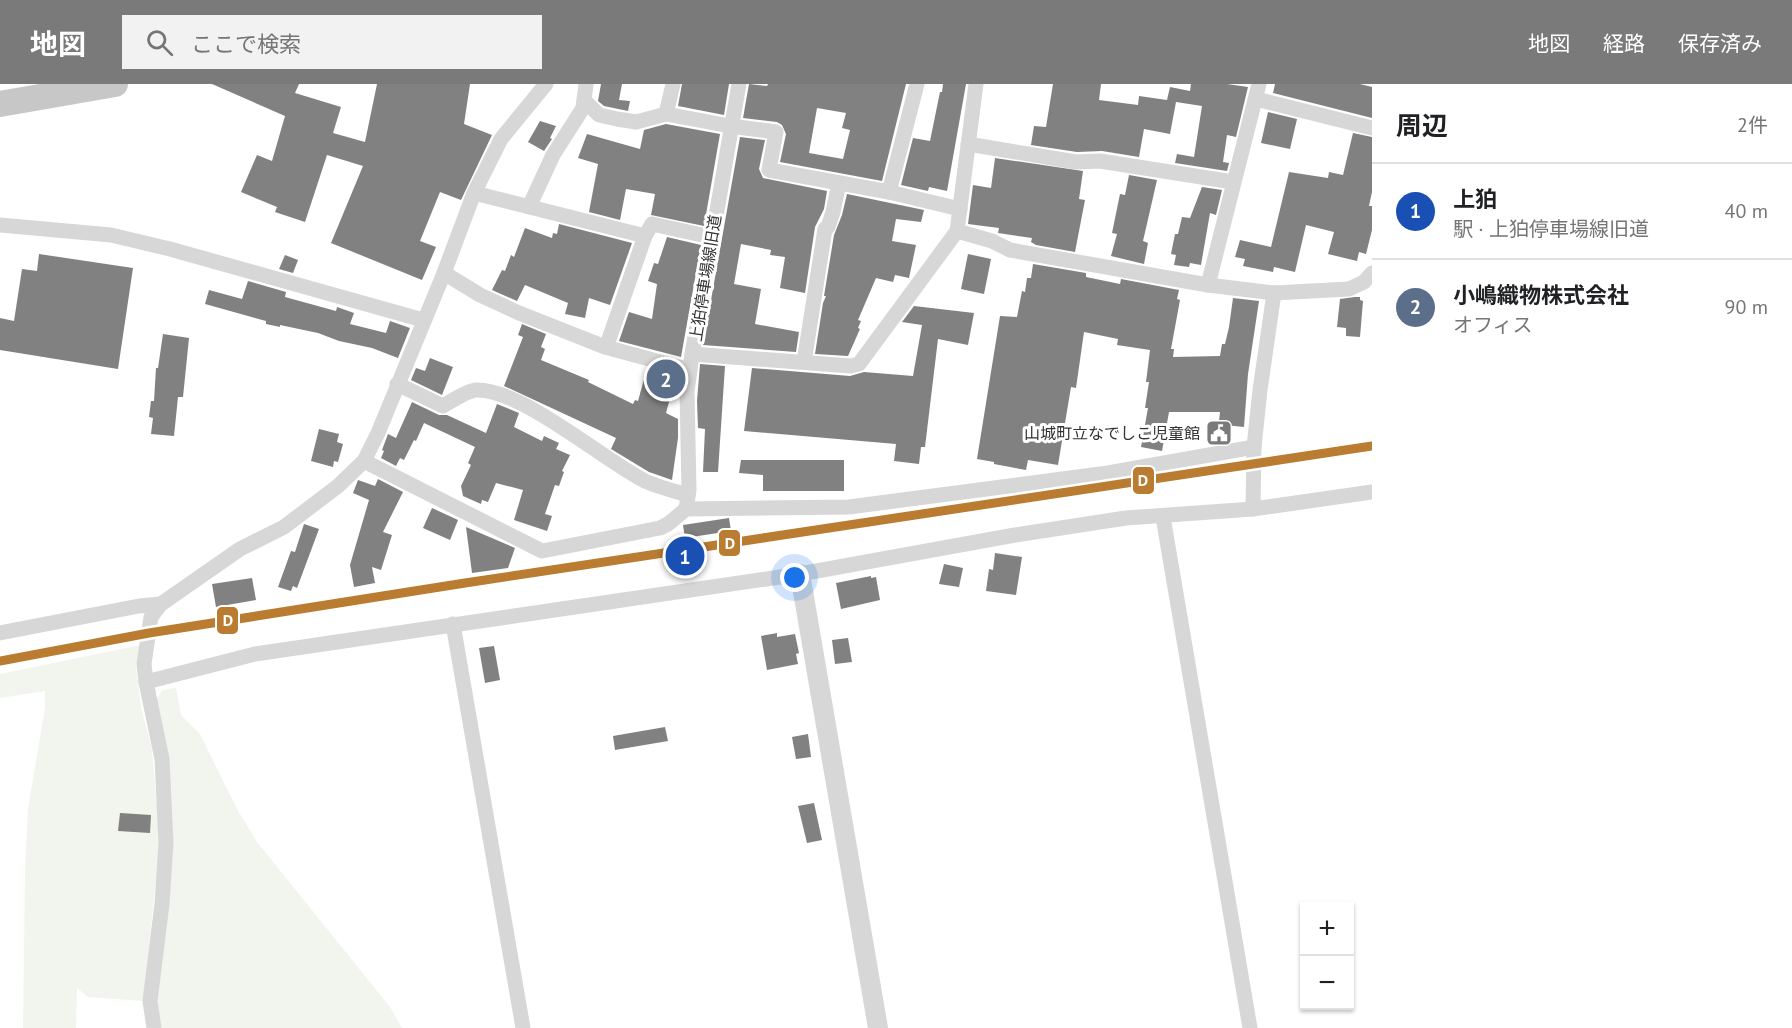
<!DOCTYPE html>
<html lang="ja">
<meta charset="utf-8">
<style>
:root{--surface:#fff;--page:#f2f2f2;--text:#202124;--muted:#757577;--line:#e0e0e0;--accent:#7a7a7a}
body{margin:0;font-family:"PT Sans","Noto Sans JP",sans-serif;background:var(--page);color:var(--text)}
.controls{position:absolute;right:18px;bottom:18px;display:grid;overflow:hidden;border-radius:0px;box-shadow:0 2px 4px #0004}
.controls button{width:54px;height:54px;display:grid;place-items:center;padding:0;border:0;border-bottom:2px solid var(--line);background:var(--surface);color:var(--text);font:30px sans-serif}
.you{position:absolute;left:795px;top:494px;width:21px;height:21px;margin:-15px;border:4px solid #fff;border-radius:50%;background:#1a73e8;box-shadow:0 0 0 9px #1a73e833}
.badge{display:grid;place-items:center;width:39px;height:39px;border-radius:50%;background:var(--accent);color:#fff;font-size:20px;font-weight:700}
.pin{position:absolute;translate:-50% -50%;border:3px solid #fff;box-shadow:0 2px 6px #0006}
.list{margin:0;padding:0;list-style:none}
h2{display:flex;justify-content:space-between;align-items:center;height:78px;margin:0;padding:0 24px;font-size:26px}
h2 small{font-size:20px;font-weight:400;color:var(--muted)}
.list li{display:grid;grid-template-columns:39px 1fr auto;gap:18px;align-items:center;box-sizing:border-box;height:96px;padding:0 24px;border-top:2px solid var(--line)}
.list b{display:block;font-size:22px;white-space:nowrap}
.list p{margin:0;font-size:20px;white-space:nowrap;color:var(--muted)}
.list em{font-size:20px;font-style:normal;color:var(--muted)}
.icon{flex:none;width:33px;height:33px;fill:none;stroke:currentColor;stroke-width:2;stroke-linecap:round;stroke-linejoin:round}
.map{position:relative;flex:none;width:1372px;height:944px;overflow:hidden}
header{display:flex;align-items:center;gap:36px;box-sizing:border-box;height:84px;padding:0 30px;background:var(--accent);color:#fff}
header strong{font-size:28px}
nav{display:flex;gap:33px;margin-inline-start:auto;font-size:21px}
.search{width:420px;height:54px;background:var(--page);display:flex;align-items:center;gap:15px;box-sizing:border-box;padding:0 21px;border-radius:0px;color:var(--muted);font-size:22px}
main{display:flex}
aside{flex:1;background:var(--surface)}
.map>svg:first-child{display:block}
.green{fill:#f1f5ed}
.building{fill:#818181;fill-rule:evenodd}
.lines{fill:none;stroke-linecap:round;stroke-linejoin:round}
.minor{stroke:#d7d7d7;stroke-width:15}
.tertiary{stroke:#d7d7d7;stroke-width:20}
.trunk{stroke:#c7c7c7;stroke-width:26}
.rail-1-casing{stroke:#fff;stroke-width:14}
.rail-1{stroke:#ba7c31;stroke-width:9}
.labels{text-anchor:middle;stroke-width:6;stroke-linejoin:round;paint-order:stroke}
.street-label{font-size:16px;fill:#333;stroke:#fff}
.poi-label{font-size:16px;fill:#333;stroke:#fff;text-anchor:end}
.line-badge{stroke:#fff;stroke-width:2}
.badge-label{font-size:16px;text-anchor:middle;font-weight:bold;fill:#fff}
</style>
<header>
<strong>地図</strong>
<div class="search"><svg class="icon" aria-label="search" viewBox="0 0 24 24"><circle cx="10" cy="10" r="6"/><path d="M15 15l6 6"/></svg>ここで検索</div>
<nav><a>地図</a><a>経路</a><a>保存済み</a></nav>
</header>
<main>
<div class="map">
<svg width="1372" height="944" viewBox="0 0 1372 944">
<rect width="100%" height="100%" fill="#fff"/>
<!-- green -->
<g class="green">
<polygon points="141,561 136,582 141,624 152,665 160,760 143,917 88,913 77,904 76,944 23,944 25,785 28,725 45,624 45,607 0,614 0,590"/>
<path d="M176,604l5,27 19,19 37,75 20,33 133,165 12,21h-243c-5,-54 9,-107 13,-161 4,-54 -10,-111 -17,-165l7,-12z"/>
</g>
<!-- building -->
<g class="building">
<polygon points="212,0 299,0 295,9 341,23 333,49 365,58 377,0 470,0 464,40 492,51 461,116 440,108 420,157 436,163 422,196 331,159 363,82 327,71 305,138 275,128 277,123 241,108 257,71 272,77 285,32"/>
<polygon points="601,0 622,0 619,16 630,17 628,27 604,22 598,17"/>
<polygon points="682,0 729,0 724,31 678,22"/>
<path d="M749,0l18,2 1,-2h138l-24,97 -102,-19 6,-28 -4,-9 -5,-3 -34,-4zM817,24l29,5 -4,15 8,2 -7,29 -34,-6z"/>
<polygon points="943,0 966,0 947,107 929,103 928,107 901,101 913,54 930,57 940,8 942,8"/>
<polygon points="1053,0 1101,0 1099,16 1138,21 1139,12 1167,16 1170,3 1190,7 1191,0 1227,0 1248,3 1236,53 1227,51 1223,78 1229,79 1227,87 1175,79 1177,70 1194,73 1202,22 1176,18 1170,50 1144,45 1139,73 1102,67 1077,68 1031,61 1034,42 1046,43"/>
<polygon points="1275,0 1360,0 1372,3 1372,34 1273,9"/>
<polygon points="1268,28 1297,35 1290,65 1261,59"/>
<polygon points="540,37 556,42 550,54 552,55 544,67 528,58"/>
<polygon points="666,40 720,50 704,142 651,131 655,110 626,105 620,136 589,128 598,80 578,74 587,50 640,65 644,46"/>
<polygon points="1353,49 1372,53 1372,108 1369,122 1372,122 1372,146 1366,170 1359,168 1357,177 1328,170 1334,148 1306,141 1295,188 1274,183 1273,188 1243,182 1245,175 1235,173 1240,156 1271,163 1289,88 1328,94 1329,88 1343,91"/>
<polygon points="740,53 765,56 759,85 763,94 827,107 824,125 815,143 805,209 780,204 785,173 770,171 771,166 741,160 734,200 761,205 755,240 799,248 796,268 703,261"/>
<polygon points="995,74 1083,87 1079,115 1085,116 1075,168 1036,161 1031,158 1032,154 998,149 999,144 968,140 973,101 991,104"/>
<polygon points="1129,91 1157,96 1143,157 1148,159 1144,180 1111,172 1117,150 1112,149 1120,110 1125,111"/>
<polygon points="1202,103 1222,106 1216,131 1210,129 1201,181 1190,179 1189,183 1174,181 1176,171 1171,170 1175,150 1178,150 1182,133 1190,134"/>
<polygon points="847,110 924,126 921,138 896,135 892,157 916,161 909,194 895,191 893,198 876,194 858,236 861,237 858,244 860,245 848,272 815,270 823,219 826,212 824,212 834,151 842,131"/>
<polygon points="559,140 632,159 610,221 589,214 585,234 565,230 568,219 525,201 517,217 492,206 502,186 505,187 511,171 514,173 525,144 552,154 553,149 557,150"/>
<polygon points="667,153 701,161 681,273 619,257 629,228 652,235 657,200 648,197 654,179 658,180"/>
<polygon points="39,170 133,184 118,285 0,266 0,234 14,237 22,185 37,187"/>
<polygon points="968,170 991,175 984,210 961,205"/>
<polygon points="285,171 298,176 293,189 279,185"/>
<polygon points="1033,180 1086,189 1086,193 1120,200 1121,195 1179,206 1177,215 1180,216 1171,265 1174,265 1173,273 1220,272 1222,260 1225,260 1229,243 1233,214 1259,217 1248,290 1244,343 1225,341 1225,338 1219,337 1220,328 1169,328 1162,367 1141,363 1148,324 1145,324 1149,298 1146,298 1150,266 1117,261 1118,255 1084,248 1076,304 1071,303 1058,381 1028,376 1026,386 994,380 994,378 977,375 1000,232 1017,233 1022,207 1025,208 1027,194 1031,194"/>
<polygon points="248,197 286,208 285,213 336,227 337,223 354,229 350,240 386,249 390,237 410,244 398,274 372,264 339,257 318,249 280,241 280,243 266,240 266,237 205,220 209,206 242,215"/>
<polygon points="1355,213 1360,213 1360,216 1363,217 1360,253 1346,252 1346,244 1337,243 1340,215"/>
<polygon points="914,222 974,229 968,261 938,255 925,363 921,363 919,380 894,377 896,360 744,347 752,284 850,292 864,288 913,292 922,241 902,238"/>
<polygon points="522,240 546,250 541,263 545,265 541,276 589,296 588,298 633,320 635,316 638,317 647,284 676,292 666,329 678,335 678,354 672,396 649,388 611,365 616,354 504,302 523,253 518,251"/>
<polygon points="163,250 189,254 183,313 178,313 174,352 151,350 153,334 149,333 151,317 154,317 156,284 158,284"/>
<polygon points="430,274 453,283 442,311 411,296 416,284 425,287"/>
<polygon points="700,280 725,282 718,388 703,388 705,345 698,344 697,317"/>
<polygon points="412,318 439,331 447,331 486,349 497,320 519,329 514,343 542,357 544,352 559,359 556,365 570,371 562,387 564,388 559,402 555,401 545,430 552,432 547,447 514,436 523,406 496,399 488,418 482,416 481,420 463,412 461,402 471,381 468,379 475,363 424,339 416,357 414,356 404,376 400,374 396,382 381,374 384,367 382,366 388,350 396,354"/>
<polygon points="319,345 339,350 337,358 343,360 338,378 334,377 333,383 311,377"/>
<polygon points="741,376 844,376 844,407 763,407 763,391 739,389"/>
<polygon points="378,395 403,408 383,448 392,451 381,486 372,483 375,499 354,503 350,481 369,416 353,409 358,396 375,402"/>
<polygon points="432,424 458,436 450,456 423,444"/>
<polygon points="729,434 731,447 685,454 683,441"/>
<polygon points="304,440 319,445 297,504 293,502 291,507 278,503 291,467 295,468"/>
<polygon points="466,443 515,464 508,484 472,489"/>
<polygon points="995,469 1022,473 1016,511 986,507 989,485 993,486"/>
<polygon points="944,480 963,484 959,503 939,500"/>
<polygon points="871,492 871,494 876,493 880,516 841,525 836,499"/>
<polygon points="252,494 256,516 216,523 212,500"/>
<polygon points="777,549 777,553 795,550 799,569 796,570 798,580 767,586 761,552"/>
<polygon points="848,554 852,578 835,580 832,556"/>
<polygon points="494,562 500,596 485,599 479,564"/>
<polygon points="665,643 668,657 615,666 613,652"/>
<polygon points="808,650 811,673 796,675 792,653"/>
<polygon points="814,719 822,756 807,759 798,722"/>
<polygon points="120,729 151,731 150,749 118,747"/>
</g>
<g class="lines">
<!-- minor -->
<g class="minor">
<polyline points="976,0 957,147 992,157 1010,166 1208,201 1274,209 1349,205 1364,198 1372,189"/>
<polyline points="1256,15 1372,44"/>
<polyline points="584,16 599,31 617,35 636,38 666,30 673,0"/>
<polyline points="666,30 730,42 776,48 769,86 889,108 960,125"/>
<polyline points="968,60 1076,78 1100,77 1233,98"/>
<polyline points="889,108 917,0"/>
<polyline points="474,109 645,152 652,140 711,153"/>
<polyline points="529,123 553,71 583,24 586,0"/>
<polyline points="0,141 111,151 170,165 423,236"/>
<polyline points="444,189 480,211 519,229 605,263 690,286"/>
<polyline points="1208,201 1259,0"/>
<polyline points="605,263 609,255 645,152"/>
<polyline points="692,270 851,282 859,280 957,147"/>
<polyline points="804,278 825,145 828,143 833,128 839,99"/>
<path d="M397,300l46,22c9,-5 23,-15 33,-16 44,-2 126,69 169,91 13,6 29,10 43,14"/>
<polyline points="364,377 542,467 660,444 668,440 686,425 849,423 1108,389 1254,363 1260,306 1274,209"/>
<polyline points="686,425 689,406 687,308 692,270 739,0"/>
<polyline points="1253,425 1254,363"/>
<polyline points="1163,433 1250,944"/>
<polyline points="453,540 523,944"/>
<polyline points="0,549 139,522 161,520"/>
<polyline points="146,598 255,570 800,490 1015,451 1126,434 1253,425 1372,408"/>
<polyline points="154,944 150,917 162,820 166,759 162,675 146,598 144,580 151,533 161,520 240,465 284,443 338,402 364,377 378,349 444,189 474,109 501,55 546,0"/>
</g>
<!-- tertiary -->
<polyline class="tertiary" points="800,490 878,944"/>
<!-- trunk -->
<polyline class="trunk" points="0,20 115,0"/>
<defs>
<polyline id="rail-1" points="0,577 149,549 465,499 1372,362"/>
</defs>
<!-- rail-1 casing -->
<use href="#rail-1" class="rail-1-casing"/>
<!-- rail-1 -->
<use href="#rail-1" class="rail-1"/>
</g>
<!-- icons -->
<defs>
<symbol id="civic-square" viewBox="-11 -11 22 22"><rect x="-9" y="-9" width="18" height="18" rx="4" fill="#7a7a7a" stroke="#fff"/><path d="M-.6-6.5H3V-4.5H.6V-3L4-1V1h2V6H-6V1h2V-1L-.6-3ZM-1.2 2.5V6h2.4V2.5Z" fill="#fff"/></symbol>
</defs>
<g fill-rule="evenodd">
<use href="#civic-square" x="1204" y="334" width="30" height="30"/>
</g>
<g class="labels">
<!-- street labels -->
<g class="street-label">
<text transform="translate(705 194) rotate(-81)" y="6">上狛停車場線旧道</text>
</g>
<!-- poi labels -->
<g class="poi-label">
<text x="1200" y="355">山城町立なでしこ児童館</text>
</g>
</g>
<g class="line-badge">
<rect x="1132" y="382" width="23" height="29" rx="6" fill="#ba7c31"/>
<rect x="718" y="445" width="23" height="28" rx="6" fill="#ba7c31"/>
<rect x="216" y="522" width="23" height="29" rx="6" fill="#ba7c31"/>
</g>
<g class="badge-label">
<text x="1143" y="402">D</text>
<text x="730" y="465">D</text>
<text x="228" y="542">D</text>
</g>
</svg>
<div class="controls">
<button>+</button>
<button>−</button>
</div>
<div class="you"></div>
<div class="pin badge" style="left:685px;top:472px;background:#1a4fb4">1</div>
<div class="pin badge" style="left:666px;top:295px;background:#5c6f8a">2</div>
</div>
<aside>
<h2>周辺<small>2件</small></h2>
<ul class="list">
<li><span class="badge" style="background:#1a4fb4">1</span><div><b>上狛</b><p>駅 · 上狛停車場線旧道</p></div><em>40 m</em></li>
<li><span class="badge" style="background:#5c6f8a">2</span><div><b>小嶋織物株式会社</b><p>オフィス</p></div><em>90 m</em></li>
</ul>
</aside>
</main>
